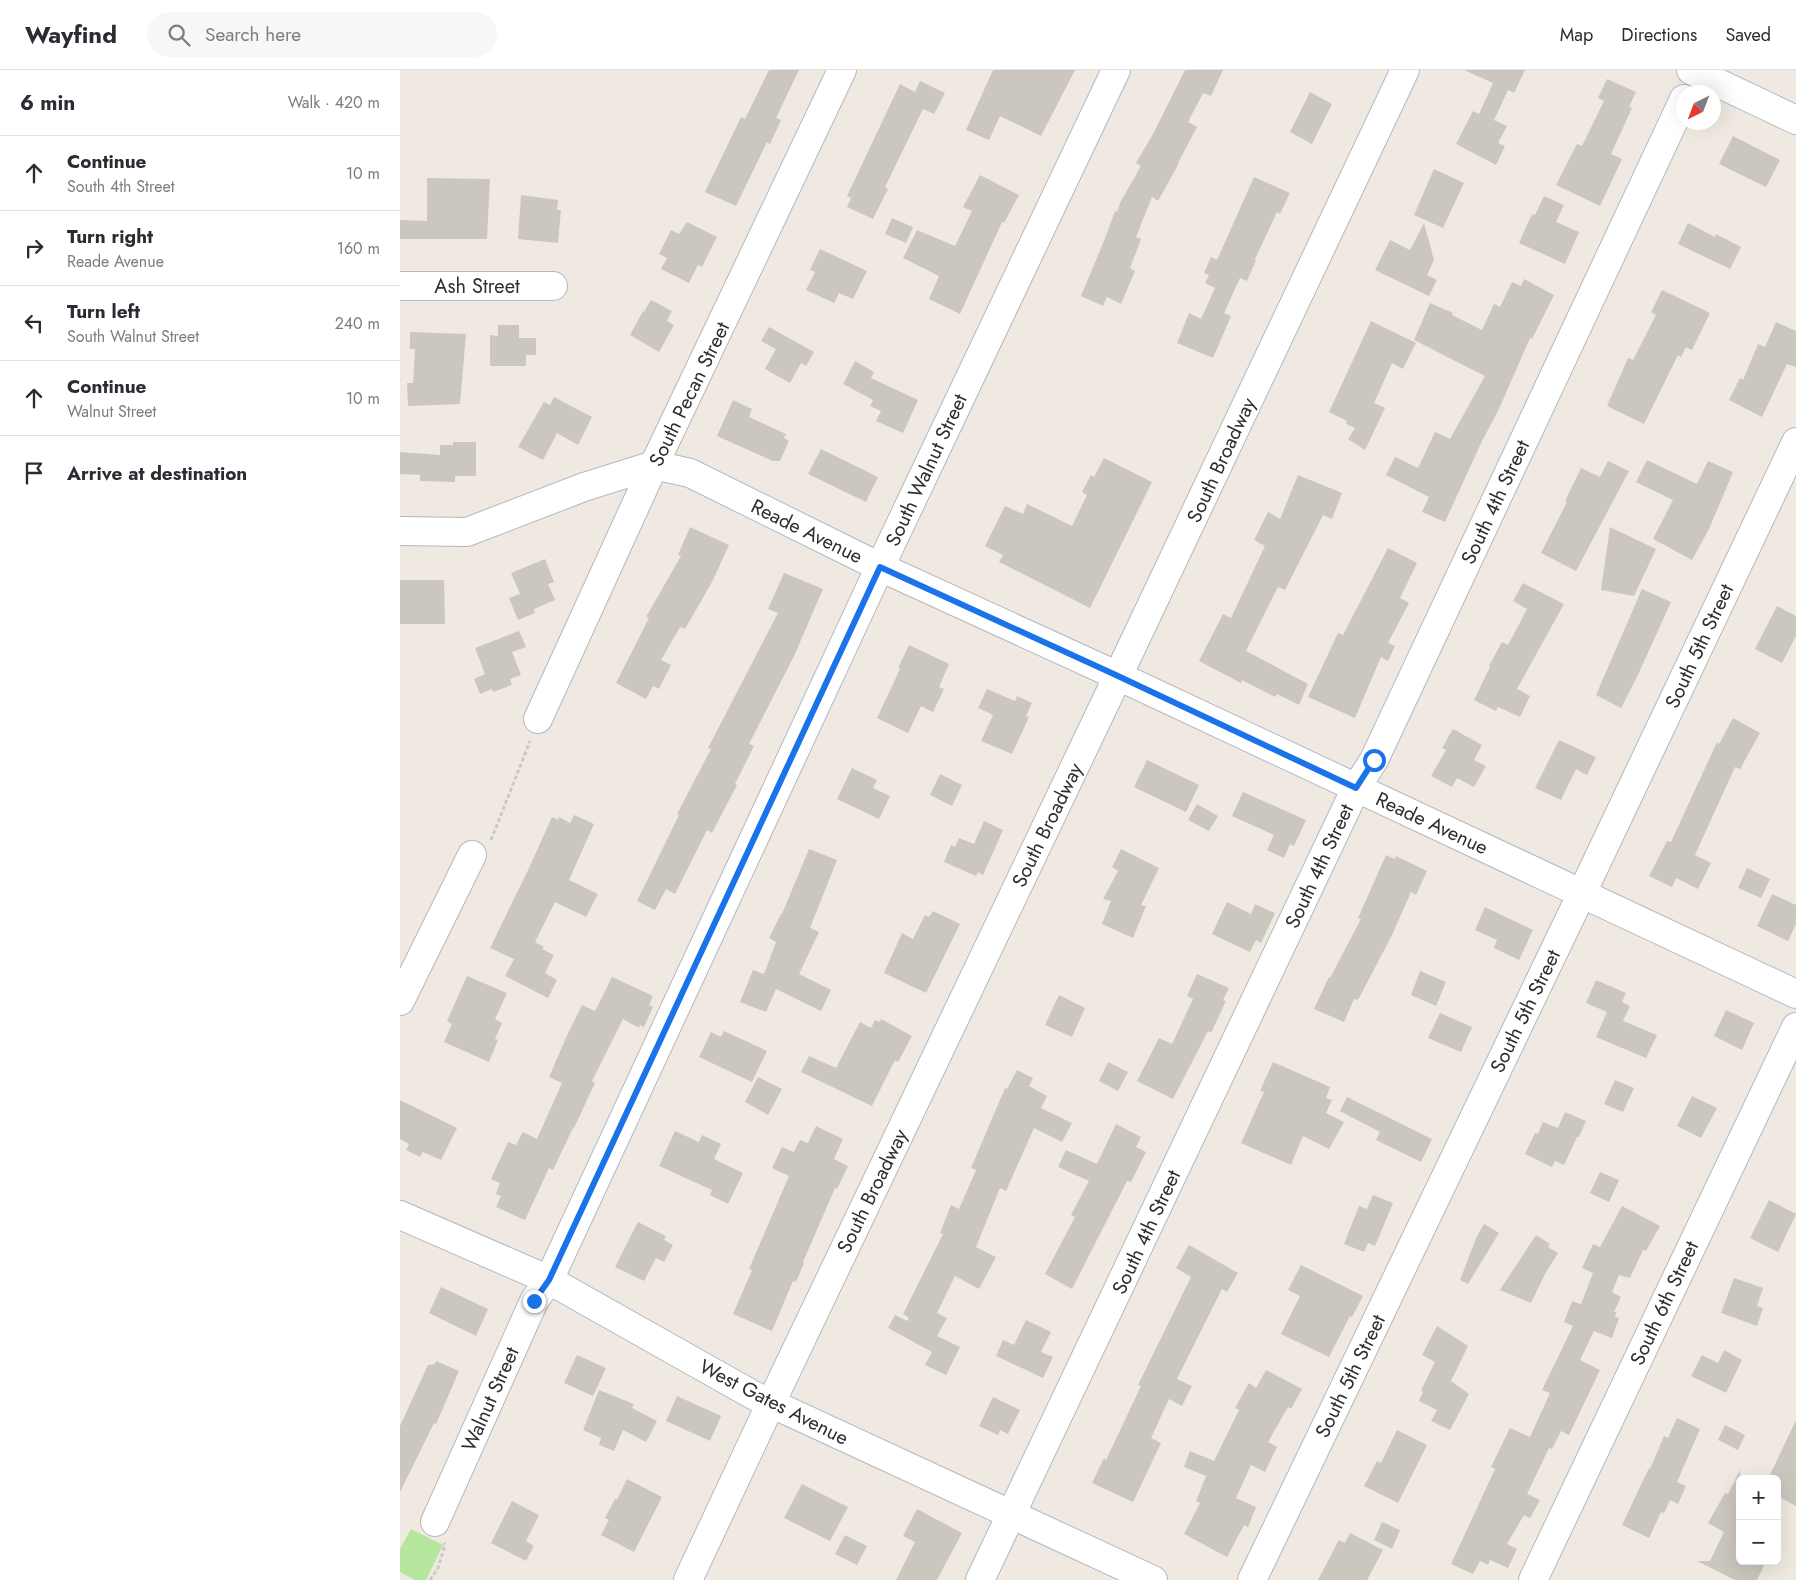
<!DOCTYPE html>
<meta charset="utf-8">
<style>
:root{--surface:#fff;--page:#f7f7f7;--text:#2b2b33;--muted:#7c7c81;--line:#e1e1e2}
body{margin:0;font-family:Jost,sans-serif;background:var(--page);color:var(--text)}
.controls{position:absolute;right:15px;bottom:15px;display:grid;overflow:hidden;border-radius:8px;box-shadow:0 5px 20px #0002}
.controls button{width:45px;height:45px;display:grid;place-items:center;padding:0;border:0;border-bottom:1px solid var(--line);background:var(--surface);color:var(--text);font:25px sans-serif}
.compass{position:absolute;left:1276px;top:15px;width:45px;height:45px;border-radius:50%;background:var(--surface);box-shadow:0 5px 20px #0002;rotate:222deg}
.stop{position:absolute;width:15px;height:15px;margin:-11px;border:4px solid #1a73e8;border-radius:50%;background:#fff}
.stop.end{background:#1a73e8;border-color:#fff;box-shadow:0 1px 5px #0008}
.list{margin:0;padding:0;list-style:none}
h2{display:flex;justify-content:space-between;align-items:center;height:65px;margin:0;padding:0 20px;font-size:21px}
h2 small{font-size:16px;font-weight:400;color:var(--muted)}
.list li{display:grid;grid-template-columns:32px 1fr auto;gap:15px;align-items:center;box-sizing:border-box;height:75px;padding:0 20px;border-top:1px solid var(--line)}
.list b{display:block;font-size:19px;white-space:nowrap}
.list p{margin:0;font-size:16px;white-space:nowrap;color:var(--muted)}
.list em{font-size:16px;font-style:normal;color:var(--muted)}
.icon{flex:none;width:28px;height:28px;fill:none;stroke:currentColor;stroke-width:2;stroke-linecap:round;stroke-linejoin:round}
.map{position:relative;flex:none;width:1396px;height:1510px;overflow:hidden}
header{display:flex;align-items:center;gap:30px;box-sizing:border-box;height:70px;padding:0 25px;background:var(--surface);border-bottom:1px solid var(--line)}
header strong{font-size:24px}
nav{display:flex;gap:28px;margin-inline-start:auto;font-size:18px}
.search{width:350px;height:45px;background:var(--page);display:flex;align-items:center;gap:12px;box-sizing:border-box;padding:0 18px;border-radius:28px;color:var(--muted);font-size:19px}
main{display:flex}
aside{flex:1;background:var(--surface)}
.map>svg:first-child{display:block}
.green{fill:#b6e59e}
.building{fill:#cbc7bf}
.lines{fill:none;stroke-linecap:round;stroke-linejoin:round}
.minor-casing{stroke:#b4b7c1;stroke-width:30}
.path{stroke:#c9c9c9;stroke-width:3;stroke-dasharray:4 2.5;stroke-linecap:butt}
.minor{stroke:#fff;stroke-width:28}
.route{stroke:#1a73e8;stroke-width:6}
.labels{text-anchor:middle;stroke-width:4;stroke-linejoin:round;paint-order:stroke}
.street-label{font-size:20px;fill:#2e2e2e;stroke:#fff}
</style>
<header>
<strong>Wayfind</strong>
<div class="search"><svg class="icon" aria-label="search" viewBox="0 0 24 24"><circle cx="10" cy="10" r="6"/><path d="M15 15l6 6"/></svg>Search here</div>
<nav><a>Map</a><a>Directions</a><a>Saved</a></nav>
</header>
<main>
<aside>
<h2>6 min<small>Walk · 420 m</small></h2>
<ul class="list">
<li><svg class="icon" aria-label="ahead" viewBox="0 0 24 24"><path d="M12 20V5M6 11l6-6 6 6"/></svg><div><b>Continue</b><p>South 4th Street</p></div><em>10 m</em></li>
<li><svg class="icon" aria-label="right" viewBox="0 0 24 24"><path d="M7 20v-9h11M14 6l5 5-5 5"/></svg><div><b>Turn right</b><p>Reade Avenue</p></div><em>160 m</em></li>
<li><svg class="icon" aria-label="left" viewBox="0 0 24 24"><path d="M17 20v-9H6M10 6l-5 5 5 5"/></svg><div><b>Turn left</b><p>South Walnut Street</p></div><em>240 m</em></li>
<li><svg class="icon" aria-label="ahead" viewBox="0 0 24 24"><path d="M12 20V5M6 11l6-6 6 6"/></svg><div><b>Continue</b><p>Walnut Street</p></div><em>10 m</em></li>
<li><svg class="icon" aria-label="arrive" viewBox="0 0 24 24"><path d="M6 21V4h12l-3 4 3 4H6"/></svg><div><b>Arrive at destination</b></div></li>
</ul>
</aside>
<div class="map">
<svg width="1396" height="1510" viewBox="0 0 1396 1510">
<rect width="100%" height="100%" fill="#efe9e1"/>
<!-- green -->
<polygon class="green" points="11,1459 43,1475 26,1510 15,1510 0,1502 0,1479"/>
<!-- building -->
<g class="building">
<polygon points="369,0 399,0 376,48 381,50 370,74 367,72 336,136 305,122 341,47 345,49"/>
<polygon points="593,0 675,0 641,66 600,46 589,70 566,60"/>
<polygon points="785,0 823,0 811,26 803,23 788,52 797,57 778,93 779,93 758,131 752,127 736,167 741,169 730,198 735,201 721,234 707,227 703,236 681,226 704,171 715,141 717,142 721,131 741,96 736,93 753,64"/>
<polygon points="1064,0 1125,0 1114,23 1108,20 1094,50 1107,56 1098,73 1105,76 1096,95 1056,74 1073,41 1079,44 1093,13"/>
<polygon points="1207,9 1236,22 1229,37 1232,38 1211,84 1222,89 1200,136 1156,115 1177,74 1182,76 1204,31 1198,28"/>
<polygon points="520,11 545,23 534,44 523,39 485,117 488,119 473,149 447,137 451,128 447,126 500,14 515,22"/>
<polygon points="910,22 932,34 912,74 890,62"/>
<polygon points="1333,66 1380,90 1366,117 1319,94"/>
<polygon points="1034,99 1064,113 1043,158 1014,145"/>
<polygon points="580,105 619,125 604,153 602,152 560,244 529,229 539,206 503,188 517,160 555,176 572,141 563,137"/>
<polygon points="854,107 890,123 880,144 877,142 855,189 856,190 847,211 840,208 824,243 831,246 813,288 777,273 789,243 801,249 815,218 805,213 809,205 804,203 811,187 817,190"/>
<polygon points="27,108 90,109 87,169 0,169 0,150 27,151"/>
<polygon points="121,125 158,130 157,140 161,140 158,173 118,169"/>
<polygon points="1144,126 1164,135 1156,152 1179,162 1165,194 1119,173 1132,144 1135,145"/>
<polygon points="492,148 513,157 506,173 485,164"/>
<polygon points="287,152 317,167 302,197 298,195 289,213 261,199 267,188 259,184 271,160 279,164"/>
<polygon points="1024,153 1034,190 1027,205 1037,210 1029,226 975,200 990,170 1010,180"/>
<polygon points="1288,153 1315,167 1316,164 1341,177 1330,199 1278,174"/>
<polygon points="420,179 467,201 453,229 439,223 434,233 406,220 415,202 410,200"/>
<polygon points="1124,209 1154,225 1132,269 1130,268 1098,341 1082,371 1045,452 1022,442 1029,427 986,405 995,387 1018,398 1035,362 1050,369 1085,306 1014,270 1030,233 1053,243 1052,245 1082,260 1094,234 1100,237 1112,212 1121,216"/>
<polygon points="1262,220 1310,243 1292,280 1286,277 1281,287 1278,285 1244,354 1207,336 1228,288 1233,290 1256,245 1251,242"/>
<polygon points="251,230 272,241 267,251 274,255 259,282 230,265 243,241 244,242"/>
<polygon points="971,251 1016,273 1003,299 992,293 974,333 985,338 965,380 948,369 955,358 946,354 947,351 929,342"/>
<polygon points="1376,252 1396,261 1396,297 1387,294 1362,347 1329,330 1340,308 1343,310 1358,274 1365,277"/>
<polygon points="98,255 119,255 119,268 136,268 136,285 126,285 126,296 90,296 90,265 98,266"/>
<polygon points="369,257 414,282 406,296 401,293 390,313 365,299 376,279 361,271"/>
<polygon points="10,262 66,264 60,334 8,336 7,313 13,313 15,279 10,279"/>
<polygon points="455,291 474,302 471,308 518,330 503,363 476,351 481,341 470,336 473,330 443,314"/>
<polygon points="154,327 192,347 178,375 157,363 143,390 118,377 144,332 150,335"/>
<polygon points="333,330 352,339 349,347 386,364 384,368 389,371 380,391 373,391 317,366"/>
<polygon points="53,372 76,372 76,406 55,406 55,412 20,411 20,405 0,404 0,382 40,385 40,375 53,375"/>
<polygon points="421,379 478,407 466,432 408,404"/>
<polygon points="704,388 752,412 690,538 599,492 603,485 585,476 605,436 623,444 627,434 672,456 687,425 682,422 691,405 694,407"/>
<polygon points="1247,390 1297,414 1308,391 1333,402 1309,459 1292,490 1253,469 1273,430 1236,412"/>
<polygon points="1208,391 1229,401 1176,501 1141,483 1167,432 1165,431 1181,398 1200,407"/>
<polygon points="898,405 942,423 932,449 923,445 885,520 878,517 846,581 908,614 899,635 877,624 875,627 842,610 841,613 799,591 823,544 831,548 865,476 854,470 868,442 880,449"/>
<polygon points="290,457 329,475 312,512 285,559 280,557 261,590 271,595 259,619 253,616 246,629 216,613 249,548 246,547 281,486 278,485"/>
<polygon points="1210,457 1256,479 1234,526 1201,520"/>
<polygon points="988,478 1017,493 1000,528 1009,533 988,573 995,576 988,591 981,587 955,648 908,627 938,563 943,565"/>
<polygon points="145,489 154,512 148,514 155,530 134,539 135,543 118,550 109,528 120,524 111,503"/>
<polygon points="384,503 423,519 394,586 349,674 354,676 335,714 337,715 312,763 307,760 275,824 266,819 255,840 237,831 279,745 277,744 311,679 308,678 378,543 368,539"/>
<polygon points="0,510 44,510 45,554 0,554"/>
<polygon points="1123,513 1164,534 1117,619 1130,626 1120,647 1098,637 1096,641 1074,630 1090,597 1089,596 1102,572 1108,575 1127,539 1113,531"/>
<polygon points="1242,519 1271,532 1236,609 1221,638 1196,625"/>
<polygon points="1377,536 1396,546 1396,566 1382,593 1355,579"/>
<polygon points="119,561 126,577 112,582 121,605 110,609 112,615 93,622 92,619 80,624 74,609 85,604 75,578"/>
<polygon points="509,575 549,594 539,617 544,619 533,642 521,636 508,663 477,648 500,599 498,598"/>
<polygon points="587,619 615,631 617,626 632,633 626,646 629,647 612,684 581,671 593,645 578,638"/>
<polygon points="1333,648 1360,663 1340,699 1335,697 1295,785 1311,793 1298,819 1276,808 1272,817 1249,806 1267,771 1271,772 1317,672 1319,674"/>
<polygon points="1053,659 1082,675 1074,690 1086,696 1074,717 1057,708 1052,717 1031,706 1046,680 1042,678"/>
<polygon points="1159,670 1196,687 1187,705 1176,699 1161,730 1135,718"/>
<polygon points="747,690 799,715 786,742 734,717"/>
<polygon points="452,698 477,710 473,718 490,726 479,749 437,729"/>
<polygon points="540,704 562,715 552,736 530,725"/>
<polygon points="843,722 906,750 894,776 890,774 884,788 867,780 874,765 832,746"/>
<polygon points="797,734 818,746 809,761 788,750"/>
<polygon points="174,745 194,754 169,810 198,824 186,847 155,832 135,872 144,877 142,879 154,885 145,903 157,910 148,928 105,906 114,889 90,878 129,798 152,747 158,750 159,747 170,753"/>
<polygon points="584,751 603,760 583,805 578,802 576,806 544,792 551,775 555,777 559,768 574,774"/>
<polygon points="409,779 437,790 410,858 419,862 399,904 431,920 421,941 376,919 366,942 340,932 353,900 364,904 376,872 369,868 381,844 382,844"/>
<polygon points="721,779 759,798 741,835 746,836 733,868 702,854 711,831 703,829 718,801 712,797"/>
<polygon points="986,785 995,789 996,786 1027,801 1016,825 1011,822 992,865 958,930 954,929 944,952 914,939 929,907 930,908 961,849 958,848"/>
<polygon points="1347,798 1370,809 1361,828 1338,818"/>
<polygon points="1372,824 1396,835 1396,854 1388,871 1357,856"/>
<polygon points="827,832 851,844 855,834 875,843 861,873 856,870 850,882 812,864"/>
<polygon points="1085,837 1133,860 1119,890 1094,878 1097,870 1075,860"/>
<polygon points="533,841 560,854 526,923 484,903 502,863 513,869 525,845 529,847"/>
<polygon points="1020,901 1046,912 1036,936 1011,925"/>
<polygon points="797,904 829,918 823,930 826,931 811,963 808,961 773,1029 737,1011 759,968 772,974 793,929 787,926"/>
<polygon points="67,906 107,923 95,949 102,953 95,969 98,970 89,992 44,972 52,954 47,951"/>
<polygon points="212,907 253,926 249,935 253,937 244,957 240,955 239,958 223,949 192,1011 195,1013 174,1058 173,1058 153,1100 149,1098 125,1150 96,1137 101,1126 96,1124 100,1113 91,1109 108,1072 116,1075 123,1062 137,1069 162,1013 149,1007 169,961 182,935 195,941"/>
<polygon points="1196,910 1226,923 1222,932 1230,936 1223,951 1257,965 1246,988 1196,967 1207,942 1186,933"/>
<polygon points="659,925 685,938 672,967 645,955"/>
<polygon points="1326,940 1354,953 1342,980 1314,966"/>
<polygon points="1040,943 1072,957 1061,982 1028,968"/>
<polygon points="481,949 512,966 498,992 495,990 472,1036 401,1002 409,986 436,998 460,952 471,958 475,950 480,952"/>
<polygon points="324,961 367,981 352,1012 299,987 311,962 321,967"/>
<polygon points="708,992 728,1002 718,1021 699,1011"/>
<polygon points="873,992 930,1017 926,1028 932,1030 926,1043 944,1052 929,1079 903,1066 891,1095 841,1073 864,1022 860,1021"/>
<polygon points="617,1000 633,1008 629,1016 647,1026 641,1038 672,1053 662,1072 634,1058 606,1121 600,1118 576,1177 596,1187 579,1219 555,1206 537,1243 547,1248 537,1266 560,1277 546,1305 525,1295 532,1282 488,1258 495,1245 507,1251 509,1248 503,1244 543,1164 540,1163 551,1135 559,1139 576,1100 571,1098 605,1018 607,1019"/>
<polygon points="358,1007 382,1019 368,1045 345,1032"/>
<polygon points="1215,1010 1234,1018 1223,1042 1204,1034"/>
<polygon points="1292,1026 1317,1038 1301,1068 1277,1056"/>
<polygon points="947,1027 1032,1069 1021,1092 976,1070 980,1062 940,1041"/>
<polygon points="0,1030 57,1058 41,1090 23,1082 20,1087 6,1080 9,1074 0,1069"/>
<polygon points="1165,1042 1186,1051 1179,1067 1177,1067 1164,1095 1155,1091 1152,1097 1125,1084 1135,1063 1138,1064 1143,1052 1158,1058"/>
<polygon points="716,1054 741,1067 736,1077 746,1082 731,1112 727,1111 672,1219 645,1204 675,1147 671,1145 689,1111 658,1097 666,1080 697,1094"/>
<polygon points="416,1056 443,1069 434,1089 448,1096 437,1119 435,1118 403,1192 404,1193 396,1212 393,1211 372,1261 333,1244 352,1200 349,1199 389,1106 372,1098 382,1077 394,1082 400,1070 408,1073"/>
<polygon points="275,1061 299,1072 302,1065 321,1074 314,1089 343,1103 328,1134 310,1125 312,1120 259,1096"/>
<polygon points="1200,1102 1219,1110 1209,1132 1190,1123"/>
<polygon points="973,1125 993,1133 975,1176 968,1173 964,1182 944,1174 959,1136 967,1139"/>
<polygon points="1369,1130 1396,1144 1378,1182 1350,1168"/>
<polygon points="1222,1136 1260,1156 1246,1181 1243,1180 1230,1208 1219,1205 1212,1222 1221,1227 1214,1242 1216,1242 1215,1247 1219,1248 1212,1268 1194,1261 1180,1290 1200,1300 1169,1365 1161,1361 1152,1379 1149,1378 1127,1424 1140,1430 1130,1448 1124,1445 1107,1474 1117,1479 1108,1498 1090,1490 1088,1495 1080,1491 1073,1504 1051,1494 1095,1399 1091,1397 1110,1358 1130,1367 1150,1323 1142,1320 1173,1256 1164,1252 1172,1231 1181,1234 1193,1203 1182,1198 1193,1174 1200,1177"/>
<polygon points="238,1152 266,1166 264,1170 273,1175 264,1192 256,1188 244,1211 215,1197"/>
<polygon points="1084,1154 1099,1163 1068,1214 1060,1210 1077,1166"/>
<polygon points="1136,1165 1150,1174 1148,1177 1158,1183 1145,1204 1131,1233 1100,1220"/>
<polygon points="789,1175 838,1203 827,1222 822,1219 777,1309 792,1316 782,1336 769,1329 751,1368 761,1373 733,1432 692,1413 704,1388 706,1390 741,1316 738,1315 791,1207 776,1198"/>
<polygon points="901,1195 963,1226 952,1247 950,1246 929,1287 881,1264 900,1226 888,1220"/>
<polygon points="1334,1208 1363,1218 1357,1236 1363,1238 1357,1256 1321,1243"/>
<polygon points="41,1217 88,1239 76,1266 29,1243"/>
<polygon points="626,1250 651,1262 641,1282 653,1287 643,1308 596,1286 603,1270 614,1275"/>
<polygon points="1037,1256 1068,1276 1051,1311 1069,1324 1050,1360 1031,1351 1037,1340 1019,1331 1023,1322 1021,1320 1035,1292 1022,1285"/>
<polygon points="1324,1280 1342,1290 1326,1323 1291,1306 1302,1285 1318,1293"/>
<polygon points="177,1285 206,1298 193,1326 164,1313"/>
<polygon points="36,1291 59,1301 36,1354 34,1353 0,1422 0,1356 28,1295 35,1294"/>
<polygon points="866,1300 902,1319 891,1339 888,1337 868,1372 877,1377 865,1402 851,1395 836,1428 856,1437 848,1457 844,1455 827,1487 784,1464 800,1433 796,1431 806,1406 784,1397 790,1381 814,1391 839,1340 835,1338 849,1313 856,1318"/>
<polygon points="199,1320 234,1334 232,1338 257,1351 246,1372 223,1360 214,1381 199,1375 201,1368 183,1360"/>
<polygon points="277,1326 321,1346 310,1371 266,1351"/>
<polygon points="593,1327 620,1340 608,1364 600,1360 598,1365 579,1356"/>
<polygon points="1277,1348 1300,1359 1277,1412 1286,1416 1278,1434 1270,1430 1264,1443 1261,1442 1249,1468 1222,1455 1249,1398 1250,1399 1264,1366 1268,1368"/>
<polygon points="1396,1350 1396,1436 1377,1426 1377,1409 1368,1409"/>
<polygon points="1325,1355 1345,1365 1338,1380 1318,1370"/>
<polygon points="997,1360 1027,1375 998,1433 964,1416 977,1391 981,1393"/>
<polygon points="1340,1400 1340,1491 1366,1491 1357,1510 1335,1510 1297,1491 1310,1491 1324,1462 1308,1453 1325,1423 1328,1424"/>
<polygon points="227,1409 262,1427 234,1482 201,1465 209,1450 205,1448 215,1429 217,1430"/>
<polygon points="402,1414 448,1437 430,1471 384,1448"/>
<polygon points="112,1431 139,1445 126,1471 134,1476 126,1491 91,1473"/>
<polygon points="517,1439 562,1463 537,1510 496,1510 515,1472 503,1466"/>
<polygon points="982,1452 1000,1460 992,1479 974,1470"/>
<polygon points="950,1463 983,1480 967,1510 918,1510 939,1470 945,1473"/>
<polygon points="445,1465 467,1476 457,1495 435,1484"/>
</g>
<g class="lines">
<defs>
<g id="minor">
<polyline points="1291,0 1396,50"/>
<polyline points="0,216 153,216"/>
<polyline points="0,461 67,462 184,417 254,395 290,403 480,497 718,606 1396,924"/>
<polyline points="138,649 254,395 442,0"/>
<polyline points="0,931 72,785"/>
<polyline points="0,1145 149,1210 353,1325 753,1510"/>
<polyline points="35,1452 134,1231 149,1210 472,514 716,0"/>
<polyline points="288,1510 371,1333 718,606 1005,0"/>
<polyline points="580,1510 956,718 974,690 1284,29"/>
<polyline points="852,1510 1182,823 1396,372"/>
<polyline points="1133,1510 1396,957"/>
</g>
</defs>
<!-- minor casing -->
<use href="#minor" class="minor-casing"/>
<!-- path -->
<g class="path">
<polyline points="91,770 130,671"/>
<polyline points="30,1510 38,1498 45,1475 44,1473"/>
</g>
<!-- minor -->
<use href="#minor" class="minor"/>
</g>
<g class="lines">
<!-- route -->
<polyline class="route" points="134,1231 149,1210 480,497 718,606 956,718 974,690"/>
</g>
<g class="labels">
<!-- street labels -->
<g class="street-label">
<text x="77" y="223">Ash Street</text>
<text transform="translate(289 324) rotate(-64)" y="7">South Pecan Street</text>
<text transform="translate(821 390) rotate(-65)" y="7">South Broadway</text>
<text transform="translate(526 400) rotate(-65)" y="7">South Walnut Street</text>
<text transform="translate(1095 432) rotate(-65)" y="7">South 4th Street</text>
<text transform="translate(407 461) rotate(26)" y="7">Reade Avenue</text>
<text transform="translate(1299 576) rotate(-65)" y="7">South 5th Street</text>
<text transform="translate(1032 753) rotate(25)" y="7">Reade Avenue</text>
<text transform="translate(647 755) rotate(-64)" y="7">South Broadway</text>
<text transform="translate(919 796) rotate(-65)" y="7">South 4th Street</text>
<text transform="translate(1125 941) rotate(-64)" y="7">South 5th Street</text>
<text transform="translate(472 1121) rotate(-64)" y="7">South Broadway</text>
<text transform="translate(746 1162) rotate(-65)" y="7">South 4th Street</text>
<text transform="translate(1264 1233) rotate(-65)" y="7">South 6th Street</text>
<text transform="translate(950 1306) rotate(-64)" y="7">South 5th Street</text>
<text transform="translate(90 1329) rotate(-66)" y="7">Walnut Street</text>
<text transform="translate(374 1332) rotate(27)" y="7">West Gates Avenue</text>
</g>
</g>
</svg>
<div class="controls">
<button>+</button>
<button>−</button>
</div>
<svg class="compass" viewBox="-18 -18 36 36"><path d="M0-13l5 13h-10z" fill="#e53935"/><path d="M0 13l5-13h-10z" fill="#7c7c81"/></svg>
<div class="stop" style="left:974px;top:690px"></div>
<div class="stop end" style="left:134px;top:1231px"></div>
</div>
</main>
